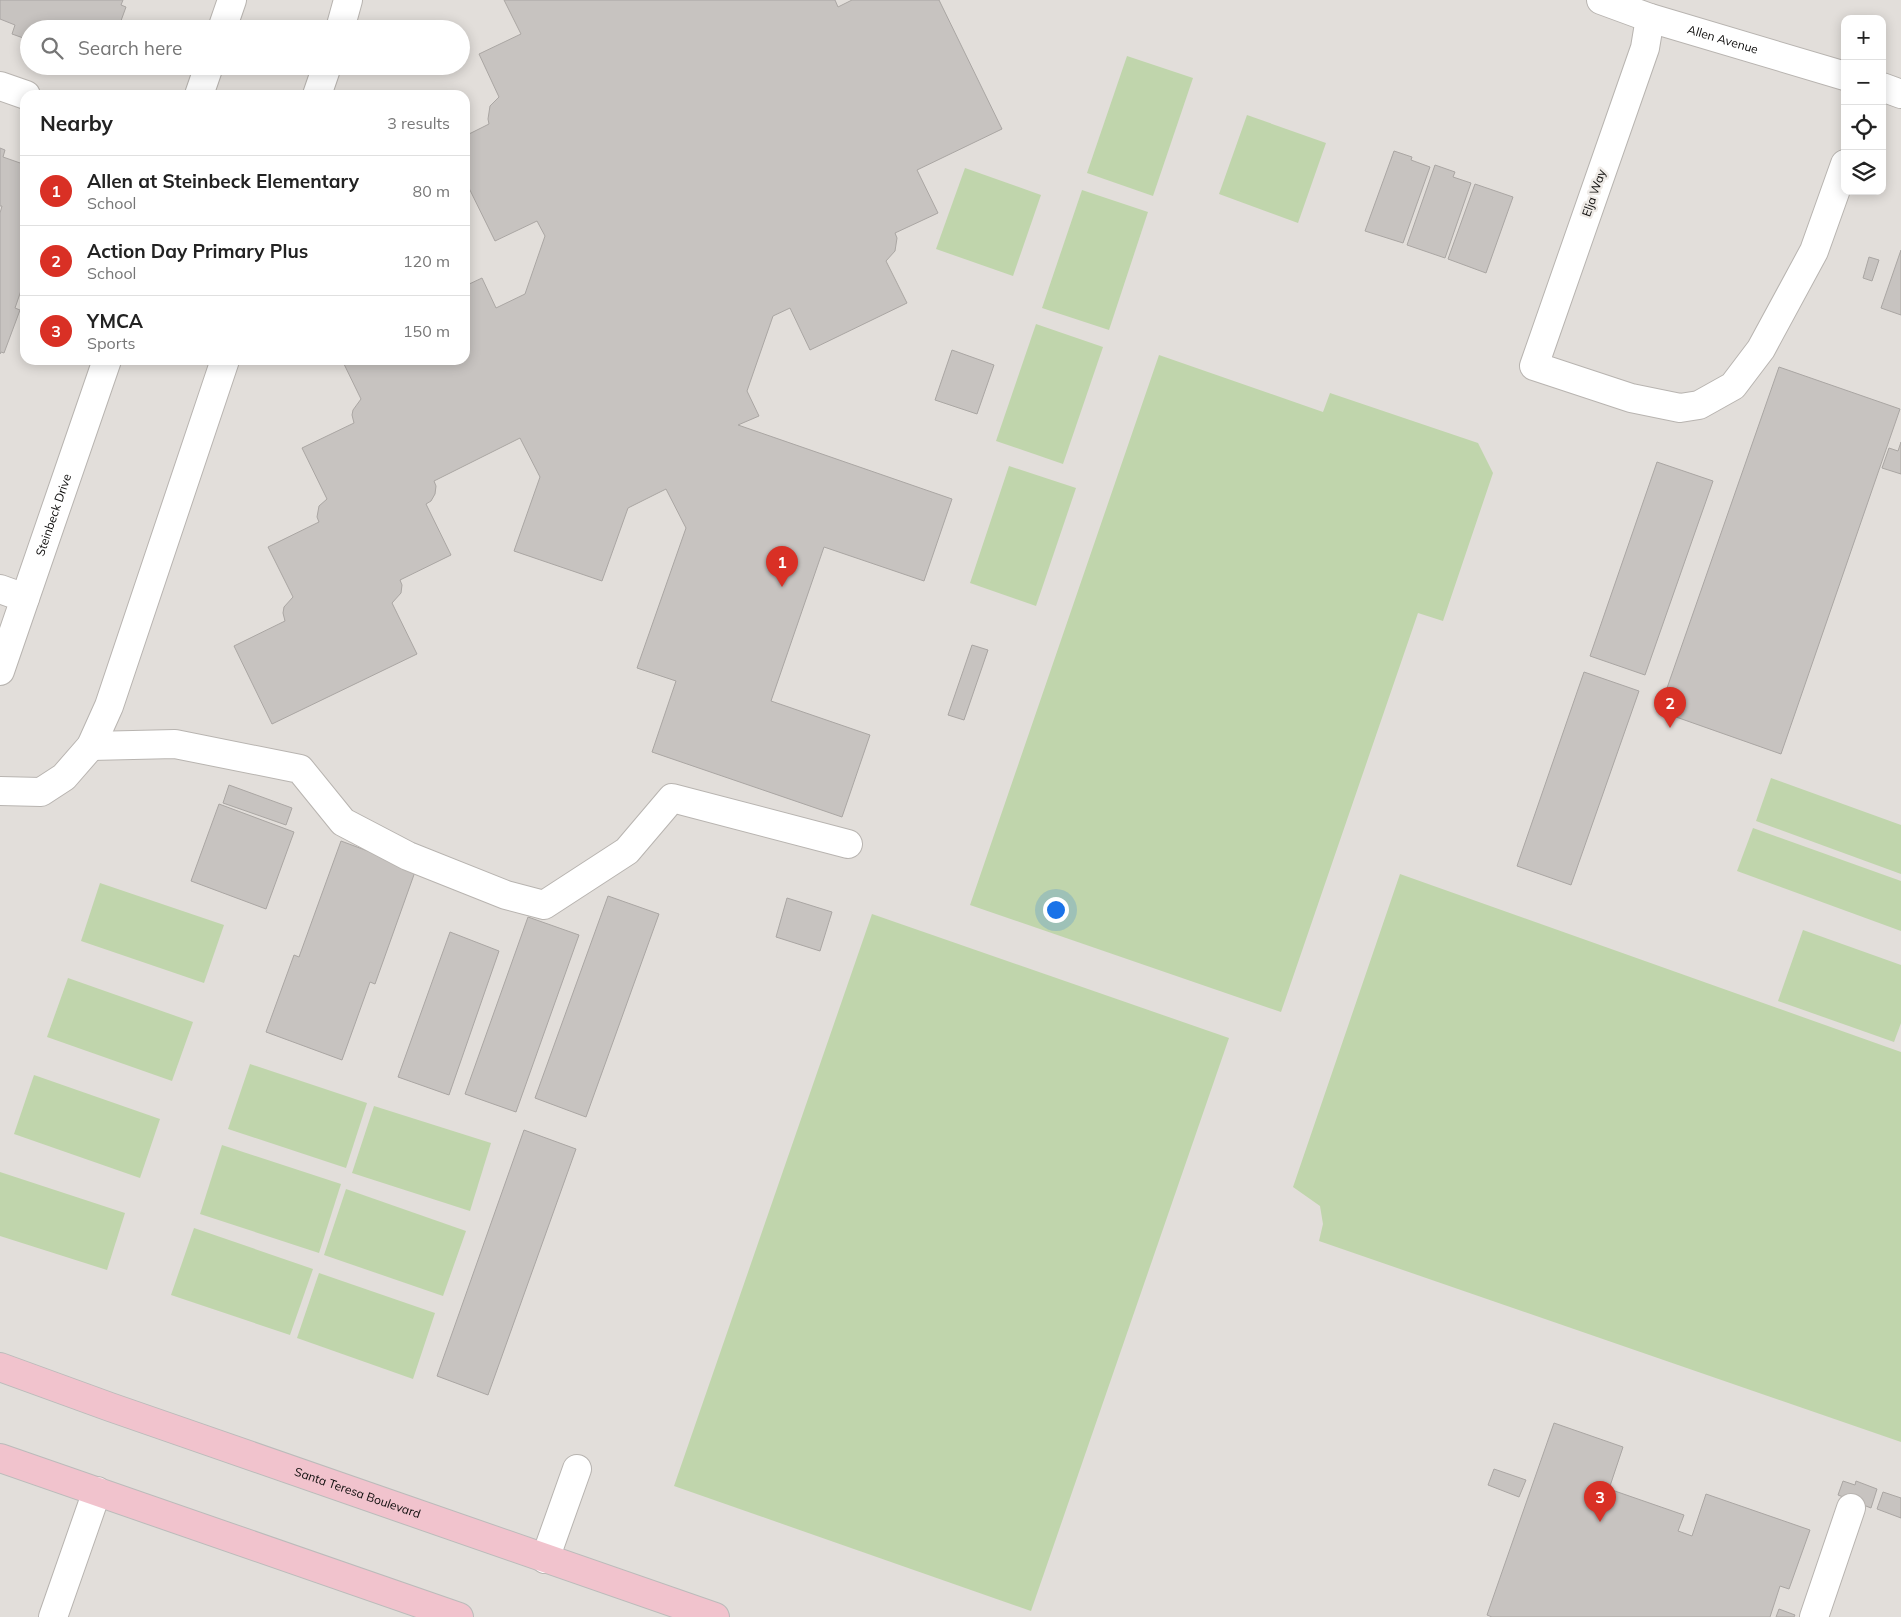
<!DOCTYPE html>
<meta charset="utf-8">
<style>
:root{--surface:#fff;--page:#f6f6f6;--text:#222;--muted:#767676;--line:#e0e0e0;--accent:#d93025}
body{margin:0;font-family:Mulish,sans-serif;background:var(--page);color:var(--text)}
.controls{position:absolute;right:15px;top:15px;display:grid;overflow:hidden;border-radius:10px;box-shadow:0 2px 12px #0003}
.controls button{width:45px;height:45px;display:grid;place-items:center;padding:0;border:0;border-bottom:1px solid var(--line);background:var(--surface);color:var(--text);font:25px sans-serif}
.you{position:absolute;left:1055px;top:909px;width:18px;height:18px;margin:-12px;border:4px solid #fff;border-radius:50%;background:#1a73e8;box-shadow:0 0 0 8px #1a73e833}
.badge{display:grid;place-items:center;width:32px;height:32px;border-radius:50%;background:var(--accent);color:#fff;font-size:16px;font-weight:700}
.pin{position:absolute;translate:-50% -41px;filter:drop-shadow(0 1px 2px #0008)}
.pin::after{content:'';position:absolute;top:26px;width:18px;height:15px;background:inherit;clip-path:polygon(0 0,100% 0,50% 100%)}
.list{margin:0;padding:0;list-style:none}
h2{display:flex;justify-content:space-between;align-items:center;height:65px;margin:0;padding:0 20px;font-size:21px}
h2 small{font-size:16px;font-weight:400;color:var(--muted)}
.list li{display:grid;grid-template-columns:32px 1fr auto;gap:15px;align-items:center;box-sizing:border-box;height:70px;padding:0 20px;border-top:1px solid var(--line)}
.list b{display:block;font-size:19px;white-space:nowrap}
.list p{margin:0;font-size:16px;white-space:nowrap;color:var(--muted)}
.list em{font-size:16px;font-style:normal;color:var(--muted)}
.icon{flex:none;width:28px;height:28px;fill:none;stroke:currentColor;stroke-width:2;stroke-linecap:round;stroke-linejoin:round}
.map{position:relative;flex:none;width:1901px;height:1617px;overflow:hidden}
.search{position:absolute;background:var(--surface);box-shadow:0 2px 12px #0003;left:20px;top:20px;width:450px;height:55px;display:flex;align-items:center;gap:12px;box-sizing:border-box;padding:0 18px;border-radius:28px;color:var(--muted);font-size:19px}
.panel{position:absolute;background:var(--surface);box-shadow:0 2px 12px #0003;left:20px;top:90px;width:450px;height:275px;border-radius:15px}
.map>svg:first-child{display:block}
.green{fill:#c0d5ac}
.building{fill:#c7c3c0;stroke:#aaa6a3}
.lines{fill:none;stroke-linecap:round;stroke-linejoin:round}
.minor-casing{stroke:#b8b4b0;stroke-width:30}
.major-casing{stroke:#bbbbba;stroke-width:30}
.minor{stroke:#fff;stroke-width:28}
.major{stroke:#f1c3cd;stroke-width:28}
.labels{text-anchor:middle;stroke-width:5;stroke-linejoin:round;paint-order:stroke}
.street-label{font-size:12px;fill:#0c0b0a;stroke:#efebe7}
</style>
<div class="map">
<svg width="1901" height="1617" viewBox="0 0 1901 1617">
<rect width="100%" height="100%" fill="#e2deda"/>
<!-- green -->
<g class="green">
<polygon points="1127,56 1193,78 1153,196 1087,173"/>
<polygon points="1247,115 1326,143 1298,223 1219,194"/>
<polygon points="965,168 1041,195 1013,276 936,249"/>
<polygon points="1082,190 1148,212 1109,330 1042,308"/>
<polygon points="1036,324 1103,347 1063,464 996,441"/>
<polygon points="1159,355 1323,412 1330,393 1478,443 1493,473 1443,621 1418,613 1281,1012 970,905"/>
<polygon points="1009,466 1076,488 1036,606 970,583"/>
<polygon points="1771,778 1901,825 1901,874 1756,821"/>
<polygon points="1753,828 1901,881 1901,931 1737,871"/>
<polygon points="1400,874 1901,1052 1901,1442 1319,1241 1323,1224 1320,1206 1293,1187"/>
<polygon points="100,883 224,925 204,983 81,941"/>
<polygon points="872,914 1229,1038 1031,1611 674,1486"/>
<polygon points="1803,930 1901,965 1901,1023 1894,1042 1778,1001"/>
<polygon points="68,978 193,1022 172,1081 47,1037"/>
<polygon points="250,1064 367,1103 346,1168 228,1129"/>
<polygon points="34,1075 160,1119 140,1178 14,1134"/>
<polygon points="374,1106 491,1143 470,1211 352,1173"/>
<polygon points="222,1145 341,1184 319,1253 200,1214"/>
<polygon points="0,1172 125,1213 107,1270 0,1236"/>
<polygon points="346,1189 466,1231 443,1296 324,1255"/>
<polygon points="194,1228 313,1269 290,1335 171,1295"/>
<polygon points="319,1273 435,1313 413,1379 297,1338"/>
</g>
<!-- building -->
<g class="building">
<polygon points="0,0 123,0 121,5 126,7 118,29 29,29 29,40 12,34 15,25 0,19"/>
<polygon points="504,0 835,0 838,7 852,0 939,0 1002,129 917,170 938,213 895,233 897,238 895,251 886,261 907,303 810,350 790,308 773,316 747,391 759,416 738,425 952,499 924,581 824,547 771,701 870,735 842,817 652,752 676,681 637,668 686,528 666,489 628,508 602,581 514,551 540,477 520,438 434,481 436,486 435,494 431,501 426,504 451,555 400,580 402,585 401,593 392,603 417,654 272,724 234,646 285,621 283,613 284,607 293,597 268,547 319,522 317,517 319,506 327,499 302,448 354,423 352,415 353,410 361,399 342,360 465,360 465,286 482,278 496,308 525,294 545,236 537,221 495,241 465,180 465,136 489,124 488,119 490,106 499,97 479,54 521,34"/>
<polygon points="0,148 5,150 3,157 23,164 25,160 25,279 15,308 20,310 4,353 1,352 0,354 0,213 2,206 0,206"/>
<polygon points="1394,151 1412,157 1411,160 1430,167 1403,243 1365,231"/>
<polygon points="1435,165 1455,172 1453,177 1471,183 1445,258 1407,245"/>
<polygon points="1475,184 1513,197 1486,273 1448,259"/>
<polygon points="1901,250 1901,315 1881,308"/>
<polygon points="1869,257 1879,260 1872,281 1863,278"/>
<polygon points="952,350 994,365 977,414 935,400"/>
<polygon points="1779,367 1900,409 1781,754 1659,711"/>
<polygon points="1901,442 1901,474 1882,468 1889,448 1898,451"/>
<polygon points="1657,462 1713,481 1645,675 1590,656"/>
<polygon points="972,645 988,650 964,720 948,715"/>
<polygon points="1584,672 1639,691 1571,885 1517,866"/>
<polygon points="229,785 292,808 286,825 223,803"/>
<polygon points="219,804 294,832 266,909 191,881"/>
<polygon points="341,841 416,869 375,984 370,982 342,1060 266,1032 294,955 299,957"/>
<polygon points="608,896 659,914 586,1117 535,1098"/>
<polygon points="787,898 832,912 820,951 776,937"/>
<polygon points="528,917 579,935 516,1112 465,1094"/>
<polygon points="450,932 499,951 449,1095 398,1077"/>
<polygon points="524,1130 576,1149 488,1395 437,1376"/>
<polygon points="1554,1423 1623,1447 1609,1489 1684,1515 1678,1531 1692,1536 1706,1494 1810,1530 1789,1589 1780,1586 1770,1617 1492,1617 1487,1615"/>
<polygon points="1494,1469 1526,1480 1519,1497 1488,1485"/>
<polygon points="1843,1481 1855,1485 1856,1481 1877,1489 1871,1508 1838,1495"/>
<polygon points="1883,1492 1901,1498 1901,1518 1877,1509"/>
<polygon points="1779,1609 1795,1615 1794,1617 1776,1617"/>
</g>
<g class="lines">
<defs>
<g id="minor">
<path id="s1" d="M1601,0l49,18 195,58"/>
<polyline points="1650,18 1645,48 1534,366 1631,398 1680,408 1699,405 1733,386 1761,349 1814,251 1845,164"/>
<polyline points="222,29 232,0"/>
<polyline points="340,29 348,0"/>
<polyline points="0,86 26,95"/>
<polyline points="1882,87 1901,94"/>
<polyline points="199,95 209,66"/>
<polyline points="317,95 327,66"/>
<polyline points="0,589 25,598"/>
<path id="s2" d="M0,671l107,-311"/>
<polyline points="91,746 175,744 300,769 343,822 408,856 506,895 544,905 627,851 672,798 848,844"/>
<polyline points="0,791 41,792 64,777 91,746 109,706 225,360"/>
<polyline points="545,1559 577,1469"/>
<polyline points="53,1617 97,1491"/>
<polyline points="1814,1617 1851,1508"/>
</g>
<g id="major">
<path id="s3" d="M0,1367l110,40 605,210"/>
<polyline points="0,1458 459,1617"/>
</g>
</defs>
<!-- minor casing -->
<use href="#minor" class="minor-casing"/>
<!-- major casing -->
<use href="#major" class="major-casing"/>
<!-- minor -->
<use href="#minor" class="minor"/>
<!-- major -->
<use href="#major" class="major"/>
</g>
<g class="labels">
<!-- street labels -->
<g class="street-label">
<text dy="4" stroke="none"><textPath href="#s1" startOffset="128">Allen Avenue</textPath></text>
<text transform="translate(1594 193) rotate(-71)" y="4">Elja Way</text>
<text dy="4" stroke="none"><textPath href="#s2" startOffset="165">Steinbeck Drive</textPath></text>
<text dy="4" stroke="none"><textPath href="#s3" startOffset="379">Santa Teresa Boulevard</textPath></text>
</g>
</g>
</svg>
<div class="controls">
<button>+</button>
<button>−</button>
<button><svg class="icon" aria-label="locate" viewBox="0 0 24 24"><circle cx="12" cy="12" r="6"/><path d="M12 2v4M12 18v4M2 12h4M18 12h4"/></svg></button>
<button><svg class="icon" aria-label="layers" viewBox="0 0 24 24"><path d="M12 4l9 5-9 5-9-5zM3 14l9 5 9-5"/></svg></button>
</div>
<div class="you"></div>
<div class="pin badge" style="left:782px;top:587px">1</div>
<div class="pin badge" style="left:1670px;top:728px">2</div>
<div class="pin badge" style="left:1600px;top:1522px">3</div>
<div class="search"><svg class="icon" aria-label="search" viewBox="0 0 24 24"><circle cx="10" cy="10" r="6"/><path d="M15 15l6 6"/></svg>Search here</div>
<section class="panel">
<h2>Nearby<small>3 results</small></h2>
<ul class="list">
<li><span class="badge">1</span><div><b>Allen at Steinbeck Elementary</b><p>School</p></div><em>80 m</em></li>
<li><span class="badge">2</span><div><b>Action Day Primary Plus</b><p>School</p></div><em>120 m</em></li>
<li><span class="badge">3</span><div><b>YMCA</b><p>Sports</p></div><em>150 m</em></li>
</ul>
</section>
</div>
